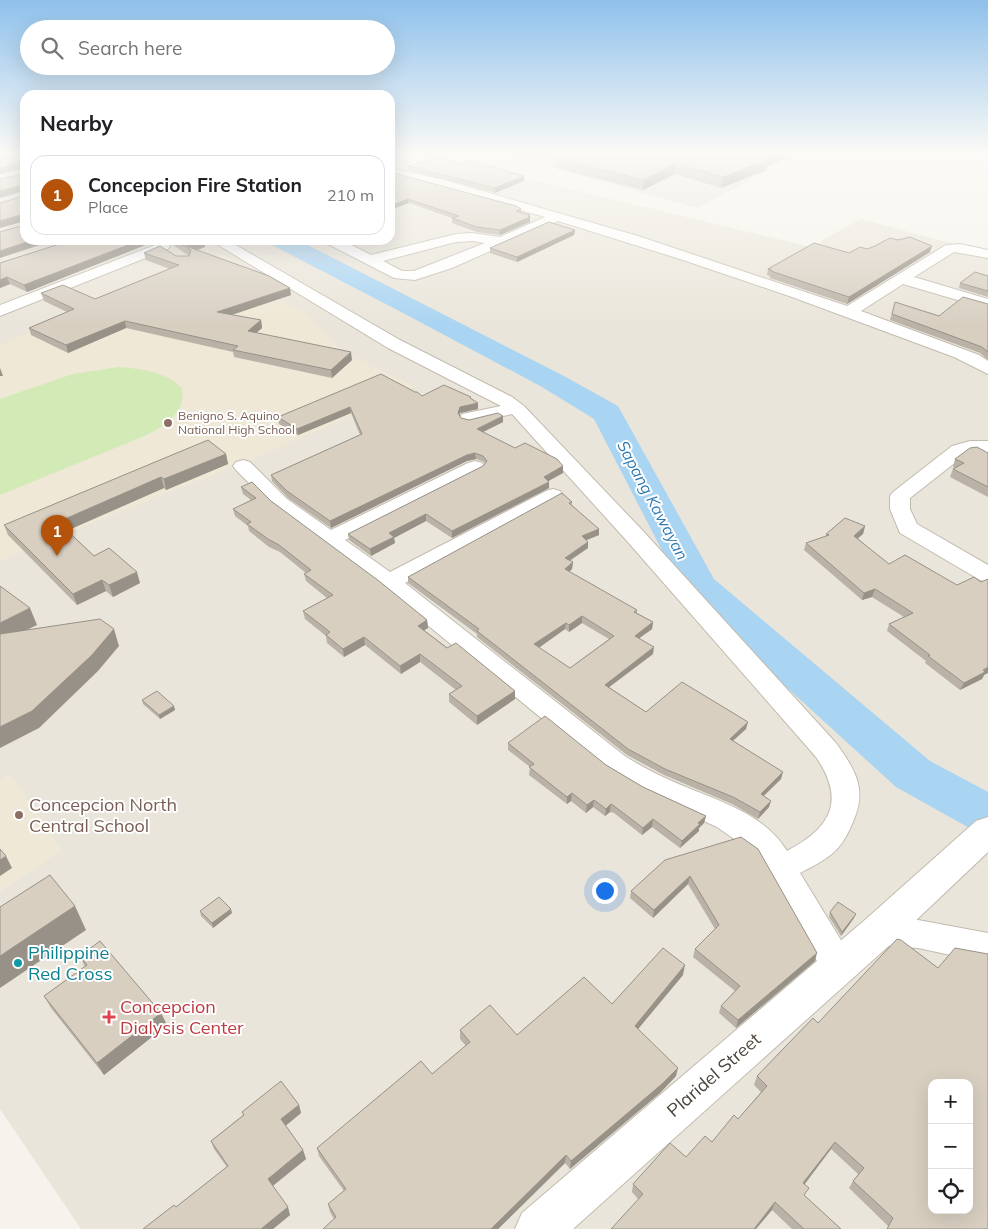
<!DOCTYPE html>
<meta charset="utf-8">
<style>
:root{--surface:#fff;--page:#f6f6f6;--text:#202124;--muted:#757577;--line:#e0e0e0;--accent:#b45309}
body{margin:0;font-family:Mulish,sans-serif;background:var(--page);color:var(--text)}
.controls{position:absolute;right:15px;bottom:15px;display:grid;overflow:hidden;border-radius:10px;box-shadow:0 5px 20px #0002}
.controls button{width:45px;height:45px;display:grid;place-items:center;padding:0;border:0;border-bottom:1px solid var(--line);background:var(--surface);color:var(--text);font:25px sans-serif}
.you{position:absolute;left:604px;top:890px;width:18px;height:18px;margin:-12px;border:4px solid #fff;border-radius:50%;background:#1a73e8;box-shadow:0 0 0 8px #1a73e833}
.badge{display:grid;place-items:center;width:32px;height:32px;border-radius:50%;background:var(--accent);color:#fff;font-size:16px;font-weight:700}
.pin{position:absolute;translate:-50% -41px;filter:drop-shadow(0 1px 2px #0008)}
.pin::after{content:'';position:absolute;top:26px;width:18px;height:15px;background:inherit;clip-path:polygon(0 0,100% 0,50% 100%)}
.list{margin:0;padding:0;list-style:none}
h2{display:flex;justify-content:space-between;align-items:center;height:65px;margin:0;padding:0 20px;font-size:21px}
h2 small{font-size:16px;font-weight:400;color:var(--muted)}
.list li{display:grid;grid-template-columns:32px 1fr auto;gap:15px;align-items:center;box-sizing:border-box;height:80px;margin:0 10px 10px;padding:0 10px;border:1px solid var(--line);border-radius:15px}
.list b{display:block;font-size:19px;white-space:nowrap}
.list p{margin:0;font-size:16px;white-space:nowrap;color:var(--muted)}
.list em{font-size:16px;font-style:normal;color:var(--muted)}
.icon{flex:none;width:28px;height:28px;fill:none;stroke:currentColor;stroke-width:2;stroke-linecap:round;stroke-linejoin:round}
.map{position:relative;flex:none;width:988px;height:1229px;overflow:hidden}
.search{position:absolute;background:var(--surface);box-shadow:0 5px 20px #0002;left:20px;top:20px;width:375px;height:55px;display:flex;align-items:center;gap:12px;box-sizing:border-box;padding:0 18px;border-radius:28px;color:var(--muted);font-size:19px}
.panel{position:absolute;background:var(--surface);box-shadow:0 5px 20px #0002;left:20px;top:90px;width:375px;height:155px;border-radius:15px}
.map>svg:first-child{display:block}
.residential{fill:#eae5da;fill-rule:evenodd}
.industrial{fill:#e6e2dd}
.education{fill:#efe8d6}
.green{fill:#d2eab5}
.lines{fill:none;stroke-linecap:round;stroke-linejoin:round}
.river{fill:#a9d4f2;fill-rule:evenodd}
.minor-casing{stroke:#c2bbae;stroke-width:2}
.tertiary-casing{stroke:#c2bbae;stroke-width:2}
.minor{fill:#fff;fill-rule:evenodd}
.tertiary{fill:#fff;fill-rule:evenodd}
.wall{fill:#bab2a6;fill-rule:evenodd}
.shaded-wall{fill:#979187}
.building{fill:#d8cfc1;stroke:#979187;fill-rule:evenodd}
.education-dot{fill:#8d6e63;stroke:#fff;stroke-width:2}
.culture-dot{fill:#0f9aa8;stroke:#fff;stroke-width:2}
.health-dot{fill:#e0444e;stroke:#fff;stroke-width:2}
.labels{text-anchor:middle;stroke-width:4;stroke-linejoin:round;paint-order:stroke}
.far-education-label{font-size:12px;fill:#785e54;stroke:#fff;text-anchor:start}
.water-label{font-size:16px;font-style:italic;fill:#2e7ab2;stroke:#fff}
.near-education-label{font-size:18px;fill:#785e54;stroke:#fff;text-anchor:start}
.near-culture-label{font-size:18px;fill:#0d838f;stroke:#fff;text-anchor:start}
.near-health-label{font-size:18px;fill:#be3a42;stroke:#fff;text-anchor:start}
.near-street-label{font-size:18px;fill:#4b4439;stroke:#fff}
</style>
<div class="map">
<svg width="988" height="1229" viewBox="0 0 988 1229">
<rect width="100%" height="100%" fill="#f6f3ec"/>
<!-- residential -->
<path class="residential" d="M0,154h25v86h365v-77l21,5 31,-10 373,90 9,-9 37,-20 127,34v976h-907l-81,-120zM932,1083h37v127h-37z"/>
<!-- industrial -->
<polygon class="industrial" points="503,154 792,154 796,155 698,208"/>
<!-- education -->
<g class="education">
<polygon points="221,253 265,278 247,285 306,313 341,351 415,387 265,454 47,541 0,562 0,345"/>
<polygon points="10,774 62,850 0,892 0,780"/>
</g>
<!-- green -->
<path class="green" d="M119,367c24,2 44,4 63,21 4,26 -18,39 -40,49l-142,58v-96l73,-25z"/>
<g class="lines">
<!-- river -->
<polygon class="river" points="268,240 298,240 562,375 618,406 714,579 930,761 988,792 988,835 971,829 896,787 685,595 594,419 542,387 407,315 272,245"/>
<defs>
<g id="minor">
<polygon points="2,154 16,154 25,159 25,168"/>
<path d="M390,168l54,12 194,56 209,70 99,-61 14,-1 28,6v8l-34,-6 -40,25 74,22v10l-85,-25 -42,27 118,44 9,6v13l-34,-17 -162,-60 -109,-37 -125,-39 -106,47 -37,12 -21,-2 -68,-35 -2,-3h18l29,15 85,-21 16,-1 28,4 45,-20 -110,-31 -45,-10zM472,241l13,2 -71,28h-12l-19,-10 73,-19z"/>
<path d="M210,240h17l173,100 112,57 12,9 119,125 193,212c20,28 32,47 16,81 -12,29 -25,35 -52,49l50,82 5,11 -5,11 -12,4 -12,-4 -69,-122 -40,-28 -74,-34 -37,-22 -225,-184 -108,-80 -37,-37 -3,-4 3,-4 7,-2 7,2 37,37 44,31 137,-67 7,-2 7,2 3,4 -3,4 -137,69 45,32 156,-81 7,-2 7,2 3,4 -3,4 -155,84 221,174c12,7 24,14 37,20 41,20 99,32 124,74 44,-23 59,-50 29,-94l-189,-216 -115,-127 -43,10 -7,-2 -2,-4 2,-4 39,-8 -113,-58z"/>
<polygon points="163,242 168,243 170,246 168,249 0,316 0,305"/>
<polygon points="970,441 988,441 988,453 966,454 910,498 910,509 917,524 988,565 988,582 980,580 900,533 890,509 890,496 893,492 952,446"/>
<polygon points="879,917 918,920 988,933 988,963 918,948 879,945 868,941 863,931 868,921"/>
</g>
<polygon id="tertiary" points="988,817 988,852 892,943 573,1229 515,1229 522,1213 866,919 976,821"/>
</defs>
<!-- minor casing -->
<use href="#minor" class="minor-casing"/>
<!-- tertiary casing -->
<use href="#tertiary" class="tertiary-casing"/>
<!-- minor -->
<use href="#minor" class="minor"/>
<!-- tertiary -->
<use href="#tertiary" class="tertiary"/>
</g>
<!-- wall -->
<g class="wall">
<polygon points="791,157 767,166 766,170 721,188 675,174 643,190 555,168 556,158"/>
<polygon points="460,164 524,181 495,193 408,170 408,166"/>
<polygon points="390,172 521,209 521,212 530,215 530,222 500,235 477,232 452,223 452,218 409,203"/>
<polygon points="575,230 574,235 517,262 490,253 490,248"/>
<polygon points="72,240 147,240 148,244 27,292 10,284 0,288 0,263"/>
<polygon points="166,240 204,240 205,247 197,250 291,295 232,315 261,320 262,328 256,333 352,360 332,378 234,357 233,352 126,328 68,353 31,335 29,328 67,312 44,301 41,293 95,299 170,269 146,260 144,253 176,256 189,256"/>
<polygon points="867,249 930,252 847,304 770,278 770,276 767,275 768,269 849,253"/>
<polygon points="988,276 988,297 959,288 960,283"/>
<polygon points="895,302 939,316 988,304 988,360 980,353 890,320"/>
<polygon points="422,396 471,399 478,409 460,413 460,415 461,418 469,420 503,416 503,422 483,432 515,448 563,466 563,473 548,481 549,488 452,538 426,521 394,538 395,543 371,556 349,540 348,534 483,466 485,464 484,462 476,459 467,461 331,528 288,498 272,481 271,475 360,435 351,413 298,435 279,424 278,417"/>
<polygon points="988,453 988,497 950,477 953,469 955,468 953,467 955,459"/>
<polygon points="226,454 228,464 166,490 164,488 67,530 94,556 140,583 113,597 106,591 77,605 8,535 4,525"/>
<polygon points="241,487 271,501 427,620 428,628 424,630 515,699 477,725 449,702 449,694 456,690 420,662 401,674 365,645 344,657 327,643 326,636 305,619 303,611 327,598 306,581 304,574 306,573 280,552 269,547 249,531 248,526 235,516 233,509 251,500 243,494"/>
<path d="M572,502v3l27,30 -12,5 1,8 -18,13 3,1 -1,7 -3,3 68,38v3l16,9 -1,7 -13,9 14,16 -44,33 37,25 100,17 -13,12 48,38 -17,17 5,11 -11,12 -26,-15 -68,-29 -37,-20 -150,-118v-3l-69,-51v-6zM582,623l27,16 -39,29 -31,-20 26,-19 4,3z"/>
<polygon points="865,526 863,534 858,538 984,675 982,679 960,690 925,663 926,661 887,631 889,624 904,617 872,597 862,600 804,550 806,543 826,536 826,534"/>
<polygon points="142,700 175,710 160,719 143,704"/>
<polygon points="508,743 606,765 643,787 706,816 704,823 699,828 699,831 680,848 652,827 642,835 614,813 610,812 605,816 593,807 586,813 571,801 567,804 529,775 530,767 508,750"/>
<polygon points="741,837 815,961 736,1028 719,1013 721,1006 735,991 693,957 695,949 715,929 688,884 653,918 630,898 631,891"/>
<polygon points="200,911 232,913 213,928 201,916"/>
<polygon points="830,912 854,918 841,936 829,917"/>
<polygon points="80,956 161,1013 167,1025 104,1075 51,1008 44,996 85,967"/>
<polygon points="683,975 638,1029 676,1076 660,1093 570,1169 565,1163 498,1229 323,1229 334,1219 330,1212 328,1204 344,1191 319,1156 317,1148 432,1074 466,1046 460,1039 460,1030 517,1035 612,1004"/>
<polygon points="757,1076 988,1229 888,1226 849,1188 853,1181 858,1174 831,1149 805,1184 805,1196 841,1229 792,1229 772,1210 638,1199 632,1192 633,1184 686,1157 712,1142 738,1119 761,1092 754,1085"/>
<polygon points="299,1105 301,1113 285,1126 303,1150 306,1159 273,1186 290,1215 273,1229 143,1229 176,1207 227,1167 214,1149 211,1141 243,1115 242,1112"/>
</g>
<!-- shaded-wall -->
<g class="shaded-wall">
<polygon points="774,154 791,154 791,157 767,166 766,170 721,188 723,177 762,158"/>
<polygon points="23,162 25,168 0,174 0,168"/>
<polygon points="676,163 675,174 643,190 644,180"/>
<polygon points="524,176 524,181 495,193 495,188"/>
<polygon points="23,185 24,191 0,198 0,191"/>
<polygon points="408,199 409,203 390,210 390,206"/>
<polygon points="24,214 25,221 0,228 0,221"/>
<polygon points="530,215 530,222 500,235 500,230"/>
<polygon points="575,230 574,235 517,262 517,257"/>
<polygon points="33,240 55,240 0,258 0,251"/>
<polygon points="141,240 147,240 148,244 27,292 24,285"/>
<polygon points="204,240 205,247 191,252 186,246"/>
<polygon points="932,246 930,252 847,304 849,297"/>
<polygon points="7,277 10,284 0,288 0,280"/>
<polygon points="290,288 291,295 219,319 217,312"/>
<polygon points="261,320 262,328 249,339 248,331"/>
<polygon points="125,321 126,328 68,353 66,345"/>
<polygon points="351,352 352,360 332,378 331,370"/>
<polygon points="0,368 3,376 0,376"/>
<polygon points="478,403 478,409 460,413 458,419 458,413 460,407"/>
<polygon points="350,407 351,413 298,435 297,429"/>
<polygon points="503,416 503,422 477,435 477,429"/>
<polygon points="475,453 476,459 467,461 331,528 330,521 467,455"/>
<polygon points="226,454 228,464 166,490 164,479"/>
<polygon points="563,466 563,473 543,484 544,477"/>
<polygon points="161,477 164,488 62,533 58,522"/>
<polygon points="549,482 549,488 452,538 452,531"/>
<polygon points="426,514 426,521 394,538 395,543 371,556 370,549 389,533"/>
<polygon points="865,526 863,534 852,543 854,536"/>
<polygon points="599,529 599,535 581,542 582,536"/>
<polygon points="588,542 588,548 564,564 565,558"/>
<polygon points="573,562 572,569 564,576 565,569"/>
<polygon points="137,572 140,583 113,597 109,585"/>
<polygon points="102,580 106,591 77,605 73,594"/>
<polygon points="875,589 872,597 862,600 864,593"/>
<polygon points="30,608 37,625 0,643 0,623"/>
<polygon points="582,616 582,623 569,632 569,625"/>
<polygon points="427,620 428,628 418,634 418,626"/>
<polygon points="653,622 652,629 634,642 635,636"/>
<polygon points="566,623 565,629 534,651 534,644"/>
<polygon points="114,629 119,646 98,671 39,728 0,748 0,727"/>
<polygon points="364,637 365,645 344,657 343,649"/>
<polygon points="654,647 653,654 604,691 605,685"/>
<polygon points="420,654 420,662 401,674 400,666"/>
<polygon points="988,667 988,673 984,675 982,679 960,690 964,683"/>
<polygon points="515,691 515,699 477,725 477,716"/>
<polygon points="174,706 175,710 160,719 159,715"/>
<polygon points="748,722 746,729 728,745 730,739"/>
<polygon points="783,772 781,779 759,800 761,794"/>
<polygon points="572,793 571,801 567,804 567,797"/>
<polygon points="594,800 593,807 586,813 587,805"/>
<polygon points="771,801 769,807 758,819 760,812"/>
<polygon points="611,804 610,812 605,816 606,809"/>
<polygon points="706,816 704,823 699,828 699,831 680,848 682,841 698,823"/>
<polygon points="653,819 652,827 642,835 643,828"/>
<polygon points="6,856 12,868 0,876 0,860"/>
<polygon points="690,876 688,884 653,918 654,910"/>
<polygon points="75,906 86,930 0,988 0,956"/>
<polygon points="231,909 232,913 213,928 212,923"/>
<polygon points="856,914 854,918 841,936 842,932"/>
<polygon points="817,953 815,961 736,1028 738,1020"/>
<polygon points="685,965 683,975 633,1035 635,1026"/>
<polygon points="161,1013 167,1025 104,1075 97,1063"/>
<polygon points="678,1068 676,1076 660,1093 570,1169 571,1161"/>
<polygon points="299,1105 301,1113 283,1128 281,1119"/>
<polygon points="835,1142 831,1149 800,1190 803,1183"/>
<polygon points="303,1150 306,1159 271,1187 268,1179"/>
<polygon points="566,1155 565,1163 498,1229 491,1229"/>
<polygon points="775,1202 772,1210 756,1229 754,1229"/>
<polygon points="288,1207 290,1215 273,1229 261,1229"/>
</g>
<!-- building -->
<g class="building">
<polygon points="15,154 25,154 25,164 23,162 0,168 0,158"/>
<polygon points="567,154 774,154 762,158 768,160 723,177 676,163 644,180 556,158"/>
<polygon points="438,157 460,164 469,160 524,176 495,188 408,166"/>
<polygon points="25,165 25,187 23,185 0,191 0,179 24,174"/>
<polygon points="390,172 516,206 521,209 516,211 530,215 528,216 530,217 500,230 477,227 452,218 459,216 408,199 390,206"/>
<polygon points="25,187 25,240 33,240 0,251 0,232 24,225 24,214 0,221 0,203 24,196"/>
<polygon points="549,222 575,230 517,257 490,248"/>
<polygon points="910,237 932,246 849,297 771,271 772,270 768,269 814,243 849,253 860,247 867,249 875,246 890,238 898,240"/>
<polygon points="72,240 141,240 24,285 7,277 0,280 0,263"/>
<polygon points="175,240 204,240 186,246 269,276 290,288 217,312 261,320 248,331 351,352 331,370 233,350 238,346 125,321 66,345 29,328 74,309 41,293 63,285 95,299 179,265 144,253 160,246 176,256 189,256 191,250"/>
<polygon points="975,272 988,276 988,291 960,283"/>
<polygon points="963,297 988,304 988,352 982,347 892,314 895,302 939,316"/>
<polygon points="381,374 415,392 417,392 422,396 444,385 471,397 470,398 478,403 460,407 458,413 461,418 469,420 498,413 503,416 477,429 515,448 525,443 557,459 563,466 544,477 549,482 452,531 426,514 389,533 394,537 370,549 348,534 483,466 487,461 483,456 475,453 467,455 330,521 287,491 271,475 362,434 350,407 297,429 278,417"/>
<polygon points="208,440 226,454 164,479 161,477 58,522 94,556 109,548 137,572 109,585 102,580 73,594 4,525"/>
<polygon points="977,447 988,453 988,487 953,469 964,463 955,459 970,448"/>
<polygon points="252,482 271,501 379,581 427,620 418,626 447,648 456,643 515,691 477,716 449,694 462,686 420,654 400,666 364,637 343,649 326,635 330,632 303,611 333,595 304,574 311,570 279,545 268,539 247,524 251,522 233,509 256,498 241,487"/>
<path d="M562,493l10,9 -3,1 30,26 -17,7 6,6 -23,16 8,4 -8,7 72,41 -3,2 19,10 -18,14 19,11 -49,38 41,27 36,-30 66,40 -18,17 53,33 -22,22 10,7 -11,11 -27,-15 -68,-28 -37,-20 -151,-118 2,-2 -71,-52zM582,616l32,20 -44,32 -36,-24 32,-21 3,2z"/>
<polygon points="845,518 865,526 854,536 889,564 905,555 957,585 974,577 981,582 988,579 988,667 983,670 985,672 964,683 928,656 930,655 889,624 913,613 875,589 864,593 806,543 829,535 826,534"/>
<polygon points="0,586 30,608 0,623"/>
<polygon points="100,619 114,629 92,655 32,711 0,727 0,634"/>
<polygon points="157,691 174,706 159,715 142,700"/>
<polygon points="545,716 606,765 643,787 706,816 698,823 700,824 682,841 653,819 643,828 614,806 611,804 606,809 594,800 587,805 572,793 567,797 529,767 534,764 508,743"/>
<polygon points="741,837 758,849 817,953 738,1020 721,1006 740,986 695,949 719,925 690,876 654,910 631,891 665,860"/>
<polygon points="0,849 6,856 0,860"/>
<polygon points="50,875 75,906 0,956 0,907"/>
<polygon points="219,897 231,909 212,923 200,911"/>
<polygon points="838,902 856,914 842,932 830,912"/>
<path d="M897,939l4,1 37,28 17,-20 33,6v275h-101l6,-11 -40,-37 11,-13 -29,-26 -32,41 6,5 -5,7 37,34h-37l-29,-27 -21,27h-143l32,-35 -10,-10 37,-41 16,14 19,-21 7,6 22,-27 4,4 29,-33 -10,-10 56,-58 5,5zM932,1083h37v127h-37z"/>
<polygon points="100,941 161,1013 97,1063 44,996 87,965 80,956"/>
<polygon points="663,948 685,965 635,1026 678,1068 662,1084 571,1161 566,1155 491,1229 323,1229 336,1217 328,1204 346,1189 317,1148 421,1061 432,1074 470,1042 460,1030 490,1005 517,1035 584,977 612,1004"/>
<polygon points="281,1081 299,1105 281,1119 303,1150 268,1179 288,1207 261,1229 143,1229 174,1205 176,1207 228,1166 211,1141 244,1115 242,1112"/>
</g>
<!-- sky -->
<linearGradient id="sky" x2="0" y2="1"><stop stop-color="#8fc1ec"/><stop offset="0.47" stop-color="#fbfaf6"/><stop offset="1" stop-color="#fbfaf6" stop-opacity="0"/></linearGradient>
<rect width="988" height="326" fill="url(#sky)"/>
<!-- markers -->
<g class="education-dot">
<circle cx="168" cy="423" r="5"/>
<circle cx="19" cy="815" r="5"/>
</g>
<circle class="culture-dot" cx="18" cy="963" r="5"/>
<path class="health-dot" d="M106.5 1009.5h5v5h5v5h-5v5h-5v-5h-5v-5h5z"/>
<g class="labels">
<!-- far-education labels -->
<g class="far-education-label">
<text x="178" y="420">Benigno S. Aquino<tspan x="178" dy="14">National High School</tspan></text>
</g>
<!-- water labels -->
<g class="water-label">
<text transform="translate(653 500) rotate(62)" y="6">Sapang Kawayan</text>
</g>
<!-- near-education labels -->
<g class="near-education-label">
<text x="29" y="811">Concepcion North<tspan x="29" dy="21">Central School</tspan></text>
</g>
<!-- near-culture labels -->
<g class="near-culture-label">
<text x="28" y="959">Philippine<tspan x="28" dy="21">Red Cross</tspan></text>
</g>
<!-- near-health labels -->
<g class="near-health-label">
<text x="120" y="1013">Concepcion<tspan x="120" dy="21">Dialysis Center</tspan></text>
</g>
<!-- near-street labels -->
<g class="near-street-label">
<text transform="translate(714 1075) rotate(-41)" y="6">Plaridel Street</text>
</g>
</g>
</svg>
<div class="controls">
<button>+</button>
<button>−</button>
<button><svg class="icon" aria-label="locate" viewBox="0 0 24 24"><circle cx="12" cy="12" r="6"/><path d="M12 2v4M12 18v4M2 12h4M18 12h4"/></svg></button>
</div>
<div class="you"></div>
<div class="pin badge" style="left:57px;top:556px">1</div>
<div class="search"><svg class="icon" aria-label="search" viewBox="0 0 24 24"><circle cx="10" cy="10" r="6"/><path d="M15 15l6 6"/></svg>Search here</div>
<section class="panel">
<h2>Nearby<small></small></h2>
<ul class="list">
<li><span class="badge">1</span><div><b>Concepcion Fire Station</b><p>Place</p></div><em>210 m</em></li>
</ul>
</section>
</div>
